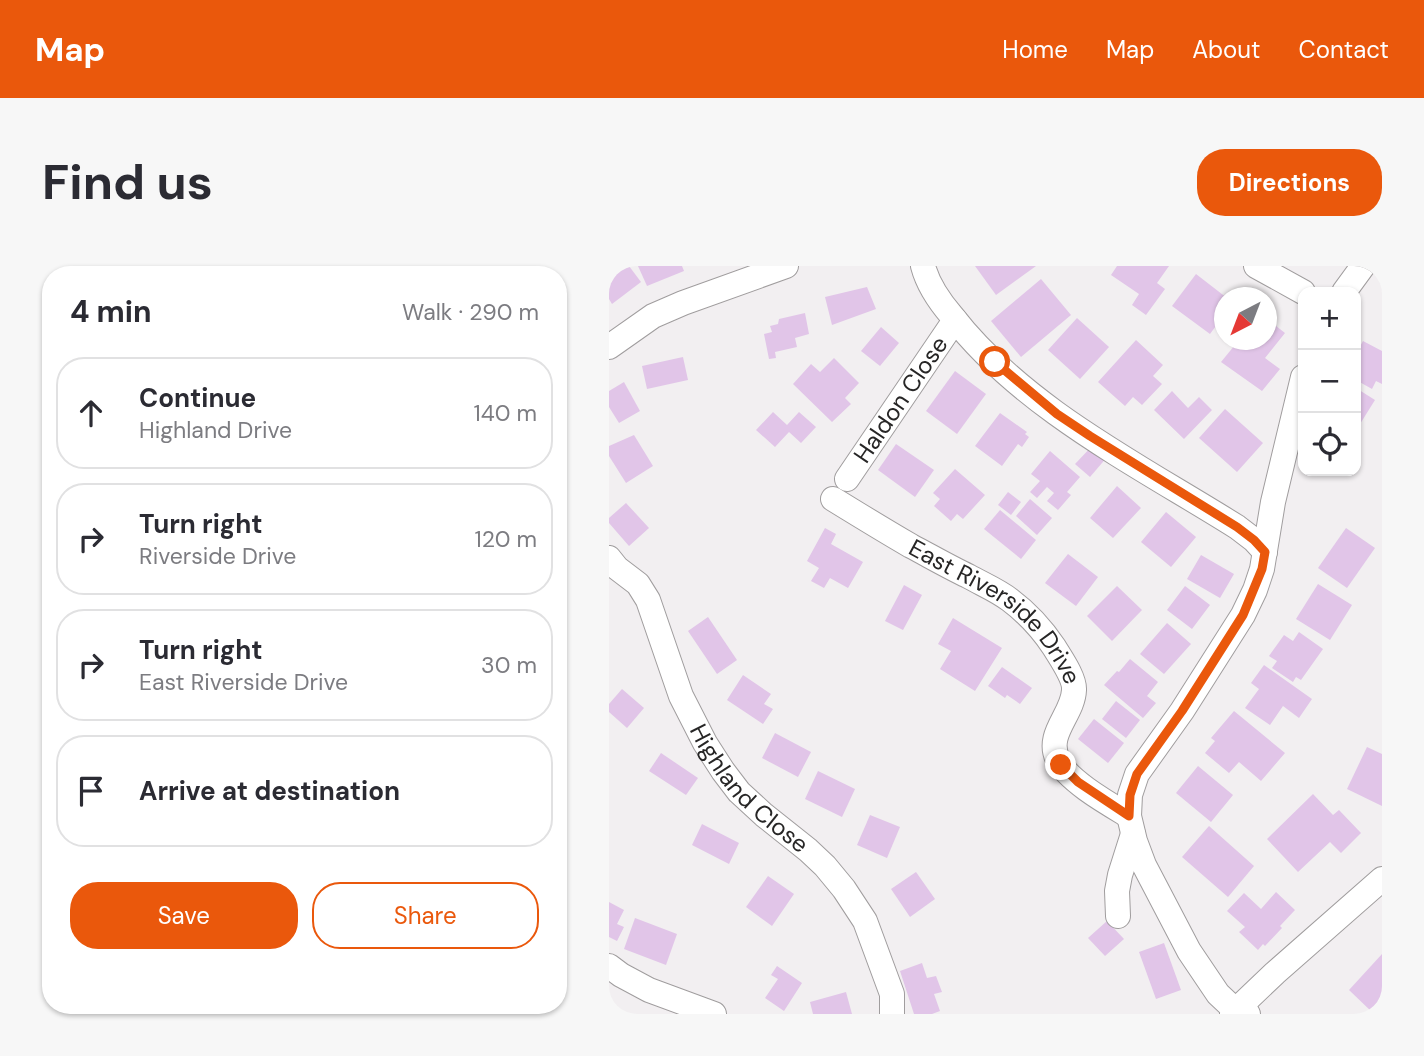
<!DOCTYPE html>
<meta charset="utf-8">
<style>
:root{--surface:#fff;--page:#f7f7f7;--text:#2b2b33;--muted:#7c7c81;--line:#e1e1e2;--accent:#ea580c}
body{margin:0;font-family:"DM Sans",sans-serif;background:var(--page);color:var(--text)}
.controls{position:absolute;right:21px;top:21px;display:grid;overflow:hidden;border-radius:14px;box-shadow:0 2px 5px #0004}
.controls button{width:63px;height:63px;display:grid;place-items:center;padding:0;border:0;border-bottom:2px solid var(--line);background:var(--surface);color:var(--text);font:35px sans-serif}
.compass{position:absolute;left:605px;top:21px;width:63px;height:63px;border-radius:50%;background:var(--surface);box-shadow:0 2px 5px #0004;rotate:222deg}
.stop{position:absolute;width:21px;height:21px;margin:-16px;border:5px solid #ea580c;border-radius:50%;background:#fff}
.stop.end{background:#ea580c;border-color:#fff;box-shadow:0 2px 7px #0008}
.list{margin:0;padding:0;list-style:none}
h2{display:flex;justify-content:space-between;align-items:center;height:91px;margin:0;padding:0 28px;font-size:30px}
h2 small{font-size:23px;font-weight:400;color:var(--muted)}
.list li{display:grid;grid-template-columns:46px 1fr auto;gap:21px;align-items:center;box-sizing:border-box;height:112px;margin:0 14px 14px;padding:0 14px;border:2px solid var(--line);border-radius:28px}
.list b{display:block;font-size:26px;white-space:nowrap}
.list p{margin:0;font-size:23px;white-space:nowrap;color:var(--muted)}
.list em{font-size:23px;font-style:normal;color:var(--muted)}
.actions{display:flex;gap:14px;padding:21px 28px}
.actions a{flex:1;padding:16px 0;border:2px solid var(--accent);border-radius:28px;text-align:center;font-size:24px;color:var(--accent)}
.actions .main{background:var(--accent);color:#fff}
.icon{flex:none;width:38px;height:38px;fill:none;stroke:currentColor;stroke-width:2;stroke-linecap:round;stroke-linejoin:round}
.map{position:relative;flex:none;width:773px;height:748px;overflow:hidden;border-radius:28px}
header{display:flex;align-items:center;gap:42px;box-sizing:border-box;height:98px;padding:0 35px;background:var(--accent);color:#fff}
header strong{font-size:33px}
nav{display:flex;gap:38px;margin-inline-start:auto;font-size:24px}
.intro{display:flex;align-items:center;justify-content:space-between;box-sizing:border-box;height:168px;padding:0 42px}
h1{margin:0;font-size:49px}
.button{padding:18px 32px;border-radius:28px;background:var(--accent);color:#fff;font-size:24px;font-weight:700}
main{display:flex;gap:42px;padding:0 42px}
aside{flex:1;background:var(--surface);border-radius:28px;box-shadow:0 2px 5px #0004}
.map>svg:first-child{display:block}
.building{fill:#e1c5e8}
.lines{fill:none;stroke-linecap:round;stroke-linejoin:round}
.minor-casing{stroke:#a09d9e;stroke-width:26}
.minor{stroke:#fff;stroke-width:24}
.route{stroke:#ea580c;stroke-width:9}
.labels{text-anchor:middle;stroke-width:6;stroke-linejoin:round;paint-order:stroke}
.street-label{font-size:24px;fill:#272626;stroke:#fffdfe}
</style>
<header>
<strong>Map</strong>
<nav><a>Home</a><a>Map</a><a>About</a><a>Contact</a></nav>
</header>
<div class="intro"><h1>Find us</h1><a class="button">Directions</a></div>
<main>
<aside>
<h2>4 min<small>Walk · 290 m</small></h2>
<ul class="list">
<li><svg class="icon" aria-label="ahead" viewBox="0 0 24 24"><path d="M12 20V5M6 11l6-6 6 6"/></svg><div><b>Continue</b><p>Highland Drive</p></div><em>140 m</em></li>
<li><svg class="icon" aria-label="right" viewBox="0 0 24 24"><path d="M7 20v-9h11M14 6l5 5-5 5"/></svg><div><b>Turn right</b><p>Riverside Drive</p></div><em>120 m</em></li>
<li><svg class="icon" aria-label="right" viewBox="0 0 24 24"><path d="M7 20v-9h11M14 6l5 5-5 5"/></svg><div><b>Turn right</b><p>East Riverside Drive</p></div><em>30 m</em></li>
<li><svg class="icon" aria-label="arrive" viewBox="0 0 24 24"><path d="M6 21V4h12l-3 4 3 4H6"/></svg><div><b>Arrive at destination</b></div></li>
</ul>
<div class="actions"><a class="main">Save</a><a>Share</a></div>
</aside>
<div class="map">
<svg width="773" height="748" viewBox="0 0 773 748">
<rect width="100%" height="100%" fill="#f2eff1"/>
<!-- building -->
<g class="building">
<polygon points="0,0 20,0 32,16 3,38 0,33"/>
<polygon points="29,0 73,0 75,5 38,20"/>
<polygon points="366,0 427,0 387,29"/>
<polygon points="508,0 560,0 548,17 556,23 537,49 523,39 530,28 502,9"/>
<polygon points="587,8 618,32 615,32 615,49 601,68 563,40"/>
<polygon points="432,13 462,49 412,91 382,55"/>
<polygon points="258,21 267,43 223,59 216,31"/>
<polygon points="196,47 200,68 186,72 188,81 166,86 167,92 160,93 155,68 163,66 161,60 169,58 170,53"/>
<polygon points="468,52 500,81 471,113 439,84"/>
<polygon points="657,52 676,67 656,92 671,103 653,125 612,96 630,74 657,74"/>
<polygon points="272,61 290,77 271,100 252,85"/>
<polygon points="527,74 554,99 544,110 553,118 533,139 524,131 516,140 489,116"/>
<polygon points="754,75 773,85 773,118 767,115 763,123 747,114 747,88"/>
<polygon points="74,91 79,114 38,123 33,100"/>
<polygon points="225,92 250,117 236,132 242,138 223,156 184,118 202,98 211,106"/>
<polygon points="346,105 377,128 348,168 317,145"/>
<polygon points="15,116 31,145 10,157 0,141 0,125"/>
<polygon points="747,122 766,134 751,158 747,156"/>
<polygon points="563,125 579,142 590,131 603,144 575,173 545,144"/>
<polygon points="616,143 654,177 628,206 590,172"/>
<polygon points="164,146 178,159 190,146 207,161 192,177 180,166 166,181 147,164"/>
<polygon points="391,147 418,166 416,168 420,171 413,181 409,178 393,200 366,180"/>
<polygon points="25,169 44,200 17,217 0,190 0,180"/>
<polygon points="287,178 325,204 306,231 269,204"/>
<polygon points="485,178 499,190 481,211 466,198"/>
<polygon points="441,185 471,211 458,226 462,229 449,244 438,235 445,227 438,221 428,232 421,226 431,215 422,208"/>
<polygon points="346,203 376,229 354,253 348,248 342,255 325,240 331,233 324,227"/>
<polygon points="508,220 532,242 504,272 481,252"/>
<polygon points="399,226 412,236 402,249 389,239"/>
<polygon points="421,233 443,252 428,269 407,250"/>
<polygon points="17,237 40,262 20,280 0,257 0,252"/>
<polygon points="391,244 427,274 412,293 375,263"/>
<polygon points="557,246 587,271 562,301 532,276"/>
<polygon points="216,262 227,268 222,278 254,296 239,322 221,312 215,322 202,315 210,302 198,295"/>
<polygon points="737,262 766,282 738,322 709,302"/>
<polygon points="459,288 489,311 467,340 436,317"/>
<polygon points="592,289 625,308 611,332 578,313"/>
<polygon points="709,318 743,339 721,374 687,353"/>
<polygon points="295,319 313,329 294,364 276,355"/>
<polygon points="508,320 533,344 503,375 478,350"/>
<polygon points="576,320 601,339 583,363 558,344"/>
<polygon points="99,351 128,394 108,408 79,365"/>
<polygon points="344,352 393,382 366,425 331,403 342,385 329,378"/>
<polygon points="558,357 582,378 555,408 531,388"/>
<polygon points="690,366 714,383 692,414 687,411 684,416 663,402 668,395 660,390 675,369 684,375"/>
<polygon points="521,393 549,416 538,430 547,437 534,452 495,419 508,405 510,406"/>
<polygon points="655,399 703,433 690,452 674,440 661,459 636,442 650,423 642,417"/>
<polygon points="393,401 423,422 411,438 398,429 396,432 379,420"/>
<polygon points="134,409 162,428 155,438 164,443 154,458 118,434"/>
<polygon points="13,423 35,442 18,462 0,446 0,438"/>
<polygon points="507,435 531,454 517,472 493,453"/>
<polygon points="625,445 676,487 652,515 630,496 620,507 596,487 606,475 602,472"/>
<polygon points="485,453 515,477 499,497 469,473"/>
<polygon points="166,467 202,486 189,511 153,492"/>
<polygon points="758,481 773,488 773,540 738,523"/>
<polygon points="52,487 89,512 77,529 40,505"/>
<polygon points="589,500 624,529 602,556 567,527"/>
<polygon points="209,505 246,523 233,551 196,533"/>
<polygon points="704,528 724,549 730,544 752,567 732,587 721,576 689,606 658,573"/>
<polygon points="261,549 291,561 278,592 248,579"/>
<polygon points="93,558 130,577 120,598 83,579"/>
<polygon points="600,560 645,600 619,631 573,591"/>
<polygon points="307,606 326,633 301,651 282,623"/>
<polygon points="159,610 185,628 163,660 137,641"/>
<polygon points="667,626 686,644 671,660 673,662 656,680 654,678 649,684 630,666 636,661 618,645 635,627 652,643"/>
<polygon points="0,636 15,644 8,658 15,661 8,675 0,671"/>
<polygon points="26,652 68,668 57,699 15,683"/>
<polygon points="498,655 515,673 496,690 479,672"/>
<polygon points="555,677 572,724 547,733 530,686"/>
<polygon points="773,688 773,748 765,748 740,724"/>
<polygon points="313,697 318,712 327,710 333,726 325,728 331,745 323,748 305,748 291,705"/>
<polygon points="168,700 193,717 175,745 156,732 169,713 162,709"/>
<polygon points="237,726 243,748 204,748 201,736"/>
</g>
<g class="lines">
<defs>
<g id="minor">
<path d="M314,0c5,19 16,35 29,50 71,92 188,150 285,211l17,13 11,12"/>
<polyline points="647,0 694,26"/>
<polyline points="735,26 754,0"/>
<polyline points="0,81 44,50 74,37 177,0"/>
<path id="s1" d="M238,213l108,-159"/>
<path id="s2" d="M224,233c26,16 52,32 78,47 19,10 38,21 57,30 14,8 29,14 42,24 16,12 32,29 44,47 6,10 21,31 20,43 -1,25 -29,44 -16,70 10,21 51,44 71,56"/>
<path id="s3" d="M0,292l8,10 21,16 10,16 33,96 24,47 18,28 16,21 25,23 44,35 17,16 19,23 21,32 27,73v20"/>
<polyline points="509,650 508,625 511,609 524,568"/>
<polyline points="0,700 12,709 40,724 105,748"/>
<polyline points="623,748 666,707 773,613"/>
<polyline points="639,748 626,744 609,728 580,685 535,599 526,575 520,550 521,529 528,508 573,445 634,349 646,324 653,303 664,236 694,111"/>
</g>
</defs>
<!-- minor casing -->
<use href="#minor" class="minor-casing"/>
<!-- minor -->
<use href="#minor" class="minor"/>
</g>
<g class="lines">
<!-- route -->
<polyline class="route" points="386,96 448,148 481,170 628,261 645,274 656,286 653,303 634,349 573,445 528,508 521,529 520,550 469,516 452,499"/>
</g>
<g class="labels">
<!-- street labels -->
<g class="street-label">
<text dy="8" stroke="none"><textPath href="#s1" startOffset="96">Haldon Close</textPath></text>
<text dy="8" stroke="none"><textPath href="#s2" startOffset="200">East Riverside Drive</textPath></text>
<text dy="8" stroke="none"><textPath href="#s3" startOffset="276">Highland Close</textPath></text>
</g>
</g>
</svg>
<div class="controls">
<button>+</button>
<button>−</button>
<button><svg class="icon" aria-label="locate" viewBox="0 0 24 24"><circle cx="12" cy="12" r="6"/><path d="M12 2v4M12 18v4M2 12h4M18 12h4"/></svg></button>
</div>
<svg class="compass" viewBox="-18 -18 36 36"><path d="M0-13l5 13h-10z" fill="#e53935"/><path d="M0 13l5-13h-10z" fill="#7c7c81"/></svg>
<div class="stop" style="left:386px;top:96px"></div>
<div class="stop end" style="left:452px;top:499px"></div>
</div>
</main>
